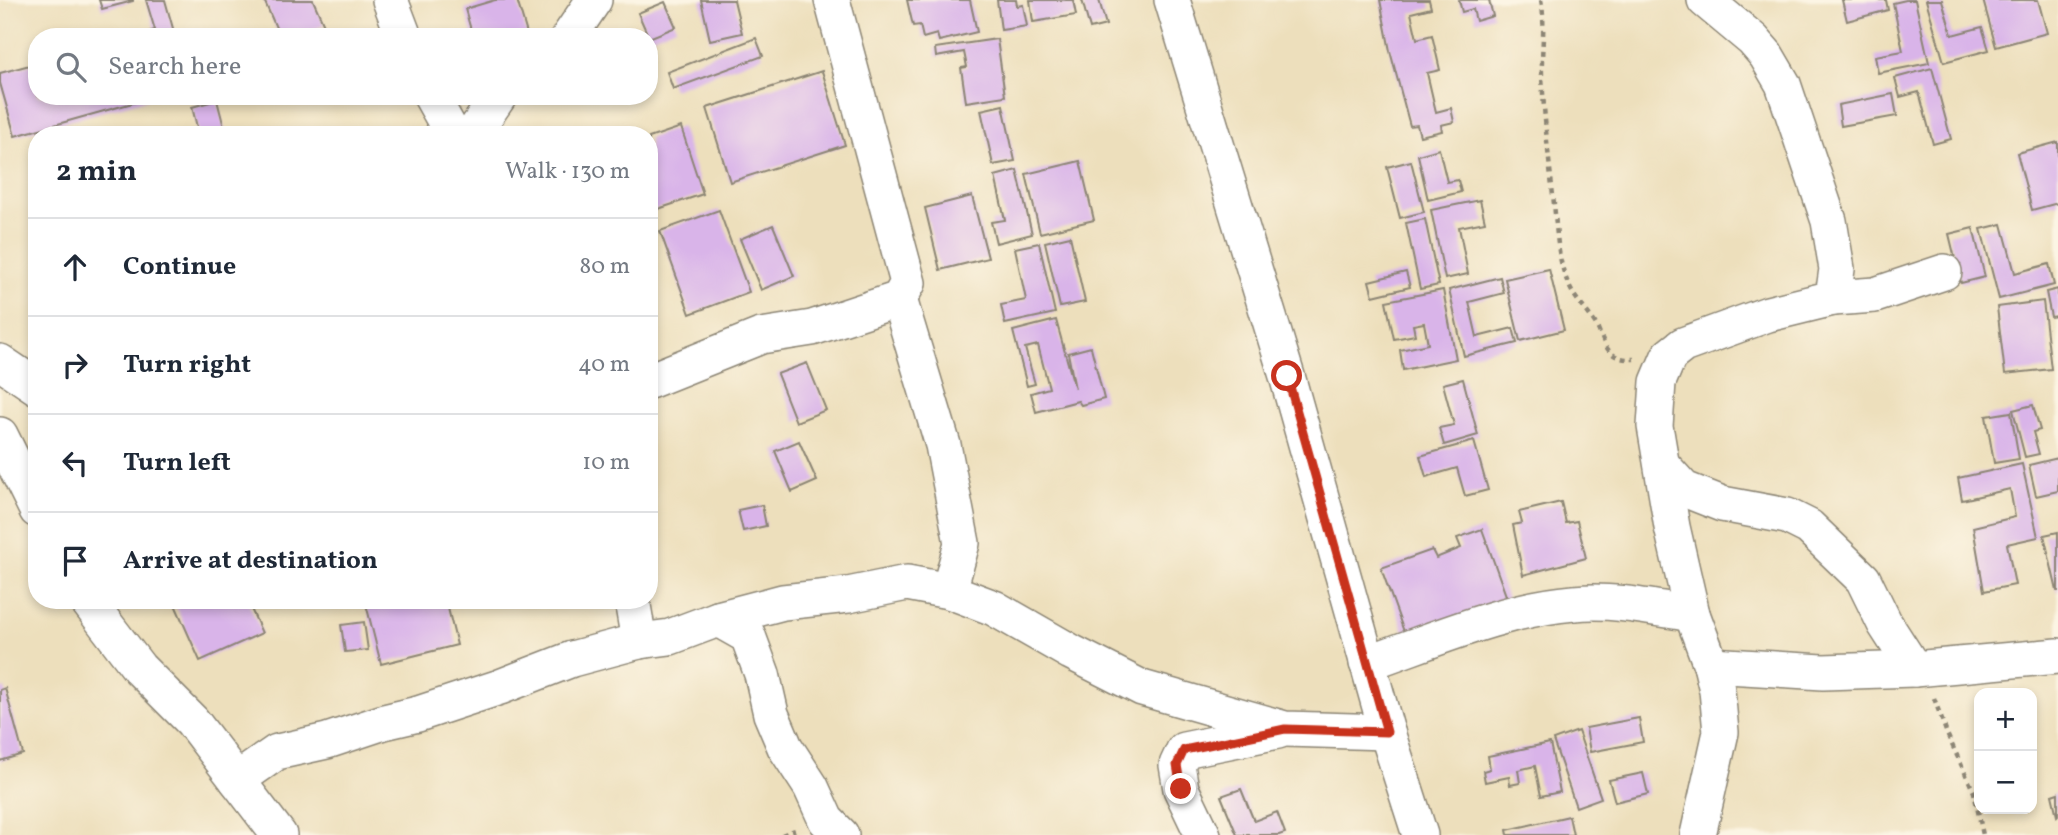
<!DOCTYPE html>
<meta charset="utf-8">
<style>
:root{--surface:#fff;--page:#f2f2f3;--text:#1f2937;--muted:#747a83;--line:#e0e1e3}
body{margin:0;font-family:Vollkorn,serif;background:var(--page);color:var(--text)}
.controls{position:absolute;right:21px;bottom:21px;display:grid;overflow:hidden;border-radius:14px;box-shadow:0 4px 10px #0003}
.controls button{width:63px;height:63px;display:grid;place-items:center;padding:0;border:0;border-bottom:2px solid var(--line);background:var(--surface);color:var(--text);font:35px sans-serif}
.stop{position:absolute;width:21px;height:21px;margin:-16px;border:5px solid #c8321e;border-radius:50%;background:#fff}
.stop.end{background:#c8321e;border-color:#fff;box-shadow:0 2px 7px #0008}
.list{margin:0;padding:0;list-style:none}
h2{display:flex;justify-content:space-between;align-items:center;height:91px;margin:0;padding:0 28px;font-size:30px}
h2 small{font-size:23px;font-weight:400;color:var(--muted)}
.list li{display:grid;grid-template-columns:46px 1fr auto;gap:21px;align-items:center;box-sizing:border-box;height:98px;padding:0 28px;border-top:2px solid var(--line)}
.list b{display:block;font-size:26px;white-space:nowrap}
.list em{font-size:23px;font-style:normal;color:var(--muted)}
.icon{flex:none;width:38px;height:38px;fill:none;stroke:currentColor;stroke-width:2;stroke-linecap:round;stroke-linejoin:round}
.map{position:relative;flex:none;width:2058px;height:835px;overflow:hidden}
.search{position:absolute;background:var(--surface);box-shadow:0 4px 10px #0003;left:28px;top:28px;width:630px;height:77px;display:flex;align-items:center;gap:18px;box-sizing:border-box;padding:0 24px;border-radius:28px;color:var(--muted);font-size:26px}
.panel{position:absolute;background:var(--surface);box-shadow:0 4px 10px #0003;left:28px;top:126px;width:630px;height:483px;border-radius:28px}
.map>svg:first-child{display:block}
.building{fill:#d9b4e9}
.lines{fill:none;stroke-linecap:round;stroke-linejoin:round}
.street-casing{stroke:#8c8574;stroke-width:38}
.path{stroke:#8c8574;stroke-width:4.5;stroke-dasharray:5 5;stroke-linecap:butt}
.street{stroke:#fff;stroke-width:35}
.route{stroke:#c8321e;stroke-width:9}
</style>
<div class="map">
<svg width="2058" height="835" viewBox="0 0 2058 835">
<rect width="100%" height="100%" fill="#fcf5e5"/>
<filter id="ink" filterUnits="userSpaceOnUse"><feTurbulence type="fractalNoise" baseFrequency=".0143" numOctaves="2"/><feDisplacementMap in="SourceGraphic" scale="14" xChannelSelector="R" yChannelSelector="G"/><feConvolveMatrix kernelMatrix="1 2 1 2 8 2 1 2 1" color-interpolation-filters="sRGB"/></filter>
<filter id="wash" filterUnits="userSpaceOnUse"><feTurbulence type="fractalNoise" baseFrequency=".00686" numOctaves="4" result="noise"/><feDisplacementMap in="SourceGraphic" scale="28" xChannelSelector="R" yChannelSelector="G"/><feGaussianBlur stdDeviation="1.57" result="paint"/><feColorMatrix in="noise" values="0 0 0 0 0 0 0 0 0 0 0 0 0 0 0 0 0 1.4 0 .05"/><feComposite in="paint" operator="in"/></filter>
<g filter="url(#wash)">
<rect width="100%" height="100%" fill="#eddfbc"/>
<g id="blocks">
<!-- building -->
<g class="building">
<polygon points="99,0 133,0 133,1 102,9"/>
<polygon points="146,0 165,0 174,32 156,37 133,37 155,30"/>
<polygon points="264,0 313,0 324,25 297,37 280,37"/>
<polygon points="495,0 517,0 528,37 473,37 465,9"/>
<polygon points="701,0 734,0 742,33 710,40"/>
<polygon points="907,0 970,0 977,32 939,41 937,34 923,38 920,25 913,26"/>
<polygon points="997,0 1016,0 1017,6 1023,5 1027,26 1001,30"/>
<polygon points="1030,0 1073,0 1076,15 1033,22"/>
<polygon points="1082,0 1099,0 1106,25 1090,29"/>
<polygon points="1380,0 1429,0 1431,8 1411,13 1417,39 1432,35 1440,70 1427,73 1436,112 1451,108 1454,122 1441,125 1442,131 1420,136 1417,125 1410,126 1390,51"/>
<polygon points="1459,0 1489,0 1493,16 1476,21 1473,9 1462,12"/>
<polygon points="1842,0 1886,0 1888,10 1847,21"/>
<polygon points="1906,0 1915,0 1929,63 1878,73 1875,56 1903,51 1893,3"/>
<polygon points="1926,0 1942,0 1952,35 1982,27 1989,50 1944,62"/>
<polygon points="1983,0 2038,0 2047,33 1996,47"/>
<polygon points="665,2 676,27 649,38 638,13"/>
<polygon points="756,38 763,56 673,89 667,72"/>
<polygon points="997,39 1005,96 966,102 961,68 967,67 964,52 936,57 935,48"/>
<polygon points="37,63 37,96 154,97 15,136 0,83 0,73"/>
<polygon points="1932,68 1951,139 1933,144 1919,92 1900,97 1895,78"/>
<polygon points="822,71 845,145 730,182 707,108"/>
<polygon points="1893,94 1897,116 1841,126 1838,105"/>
<polygon points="217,100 226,135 199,135 192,107"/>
<polygon points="1003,105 1015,161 993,165 981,110"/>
<polygon points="681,127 703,194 649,212 649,138"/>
<polygon points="2058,142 2058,203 2032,210 2017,153"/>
<polygon points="1439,149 1447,182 1458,180 1461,192 1428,200 1418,155"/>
<polygon points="1080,161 1094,220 1040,233 1026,174"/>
<polygon points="1411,161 1424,212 1400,218 1387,167"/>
<polygon points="1017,170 1032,234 996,243 991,222 1005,220 995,176"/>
<polygon points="972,196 988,258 940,270 925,208"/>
<polygon points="1480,200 1485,222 1459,227 1468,274 1445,279 1431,210"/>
<polygon points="719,210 749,292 690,314 660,231"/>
<polygon points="1425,219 1439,285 1420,289 1406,223"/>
<polygon points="2002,224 2015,273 2049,264 2054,285 1999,299 1981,229"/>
<polygon points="773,225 794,276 761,290 740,239"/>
<polygon points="1973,228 1985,277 1961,283 1949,234"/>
<polygon points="1070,236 1085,302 1060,307 1045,242"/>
<polygon points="1039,243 1055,313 1005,324 1001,305 1026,300 1015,248"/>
<polygon points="1549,269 1564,330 1520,341 1505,279"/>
<polygon points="1406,272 1410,287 1373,296 1369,281"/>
<polygon points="1500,277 1504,293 1469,302 1477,337 1513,328 1517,343 1464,356 1449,290"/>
<polygon points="2058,289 2058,316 2051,317 2046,292"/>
<polygon points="1443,290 1456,359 1403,370 1400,350 1428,344 1424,323 1413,325 1415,335 1394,339 1386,301"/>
<polygon points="2043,301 2051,369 2005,374 1997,307"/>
<polygon points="1056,320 1075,389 1068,353 1091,347 1104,399 1081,405 1078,401 1036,412 1031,393 1049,388 1038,345 1025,348 1035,384 1027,386 1013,331"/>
<polygon points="807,363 826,410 796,422 777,374"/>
<polygon points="1463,379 1478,435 1444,445 1439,428 1454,425 1443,384"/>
<polygon points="2033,405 2040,430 2033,432 2039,454 2025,457 2013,410"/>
<polygon points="2011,412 2019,459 1994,463 1986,416"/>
<polygon points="799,441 817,481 792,492 775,451"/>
<polygon points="1474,441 1488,490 1465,496 1457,468 1426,477 1420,456"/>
<polygon points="2058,458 2058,491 2036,496 2029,465"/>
<polygon points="2022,464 2038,537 2007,544 2015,585 1984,591 1973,527 2015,517 2010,489 1962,500 1958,478"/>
<polygon points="1561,502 1566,523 1577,521 1586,558 1523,575 1513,525 1522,523 1519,512"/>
<polygon points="762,505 766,526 743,531 738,510"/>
<polygon points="1482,529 1509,604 1407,640 1381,568 1432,550 1436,558 1461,548 1457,538"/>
<polygon points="2058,532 2058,591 2057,591 2044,535"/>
<polygon points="173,600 247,600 262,633 200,661"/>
<polygon points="365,600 446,600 457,645 381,664"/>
<polygon points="364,622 368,650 345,652 341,625"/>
<polygon points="5,688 23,754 0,761 0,690"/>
<polygon points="1639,718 1643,742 1590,752 1586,728"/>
<polygon points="1578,731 1601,798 1576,807 1553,740"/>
<polygon points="1550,743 1560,792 1541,796 1535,766 1518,770 1520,783 1510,785 1509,777 1485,782 1483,771 1490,769 1488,756"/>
<polygon points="1643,773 1648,794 1615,802 1609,780"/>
<polygon points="1241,789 1254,821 1277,812 1285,833 1279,835 1237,835 1221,796"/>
<polygon points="2058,793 2058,815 2057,816 2052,795"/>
<polygon points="1569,816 1573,835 1508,835 1507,830"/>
</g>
</g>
</g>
<g filter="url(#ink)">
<use href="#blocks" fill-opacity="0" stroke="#8c8574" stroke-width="2"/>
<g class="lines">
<defs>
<g id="street">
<polyline points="390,0 404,37"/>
<polyline points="1172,0 1287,376 1387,732 1420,835"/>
<polyline points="1705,0 1753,40 1766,55 1783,84 1829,221 1837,269 1833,298"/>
<polyline points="569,37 594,0"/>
<polyline points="431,96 453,135"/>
<polyline points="472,135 499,96"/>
<polyline points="899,299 943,445 962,543 949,591"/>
<polyline points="0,362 37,387"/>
<polyline points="649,381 761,336 812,328 899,299 908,283 832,0"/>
<polyline points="0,435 37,510"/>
<polyline points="1663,466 1684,489 1722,504 1787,516 1809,527 1863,579 1885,624 1914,669"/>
<polyline points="87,600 139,668 192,721 279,835"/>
<polyline points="632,600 639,641"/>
<polyline points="718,619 748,636 762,674 771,714 785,747 811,787 826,820 841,835"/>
<path d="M1367,663c67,-23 136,-54 207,-60 39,-4 79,5 118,11"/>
<polyline points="1711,665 1823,672 1914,669 2058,656"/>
<polyline points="237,780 277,752 327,741 384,722 418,714 500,687 572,659 639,641 670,637 718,619 783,602 848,595 907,583 949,591 994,608 1071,652 1142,688 1285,729 1387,732"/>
<polyline points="1203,835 1181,789 1177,765 1184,750 1278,731"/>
<polyline points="1698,835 1721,732 1717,690 1711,665 1692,614 1672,527 1655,426 1658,382 1669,356 1683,345 1768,314 1833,298 1875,295 1944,272"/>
</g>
</defs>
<!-- street casing -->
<use href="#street" class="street-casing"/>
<!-- path -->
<g class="path">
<path d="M1541,0c5,24 0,50 1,75 2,43 7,86 12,129 3,26 3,55 14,79 6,16 18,26 27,40 10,18 10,38 39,36"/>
<polyline points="1934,698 1947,734 1974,792 1983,835"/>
<polyline points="782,835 795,830"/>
</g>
<!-- street -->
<use href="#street" class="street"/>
</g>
</g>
<g class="lines" filter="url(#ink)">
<!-- route -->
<polyline class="route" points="1181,789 1177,765 1184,750 1285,729 1387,732 1287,376"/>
</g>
</svg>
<div class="controls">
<button>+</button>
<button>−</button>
</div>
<div class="stop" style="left:1287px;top:376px"></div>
<div class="stop end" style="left:1181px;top:789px"></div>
<div class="search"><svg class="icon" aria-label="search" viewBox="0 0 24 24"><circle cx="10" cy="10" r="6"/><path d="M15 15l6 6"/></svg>Search here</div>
<section class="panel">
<h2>2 min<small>Walk · 130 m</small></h2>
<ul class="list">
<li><svg class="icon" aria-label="ahead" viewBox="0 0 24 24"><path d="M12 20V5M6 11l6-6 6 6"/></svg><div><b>Continue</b></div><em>80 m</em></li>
<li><svg class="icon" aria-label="right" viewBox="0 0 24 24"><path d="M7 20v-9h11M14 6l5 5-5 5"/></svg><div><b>Turn right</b></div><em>40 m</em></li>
<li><svg class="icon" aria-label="left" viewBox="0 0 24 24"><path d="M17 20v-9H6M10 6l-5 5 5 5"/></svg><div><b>Turn left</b></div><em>10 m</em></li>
<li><svg class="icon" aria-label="arrive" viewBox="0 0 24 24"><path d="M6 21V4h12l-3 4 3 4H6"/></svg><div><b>Arrive at destination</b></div></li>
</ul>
</section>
</div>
